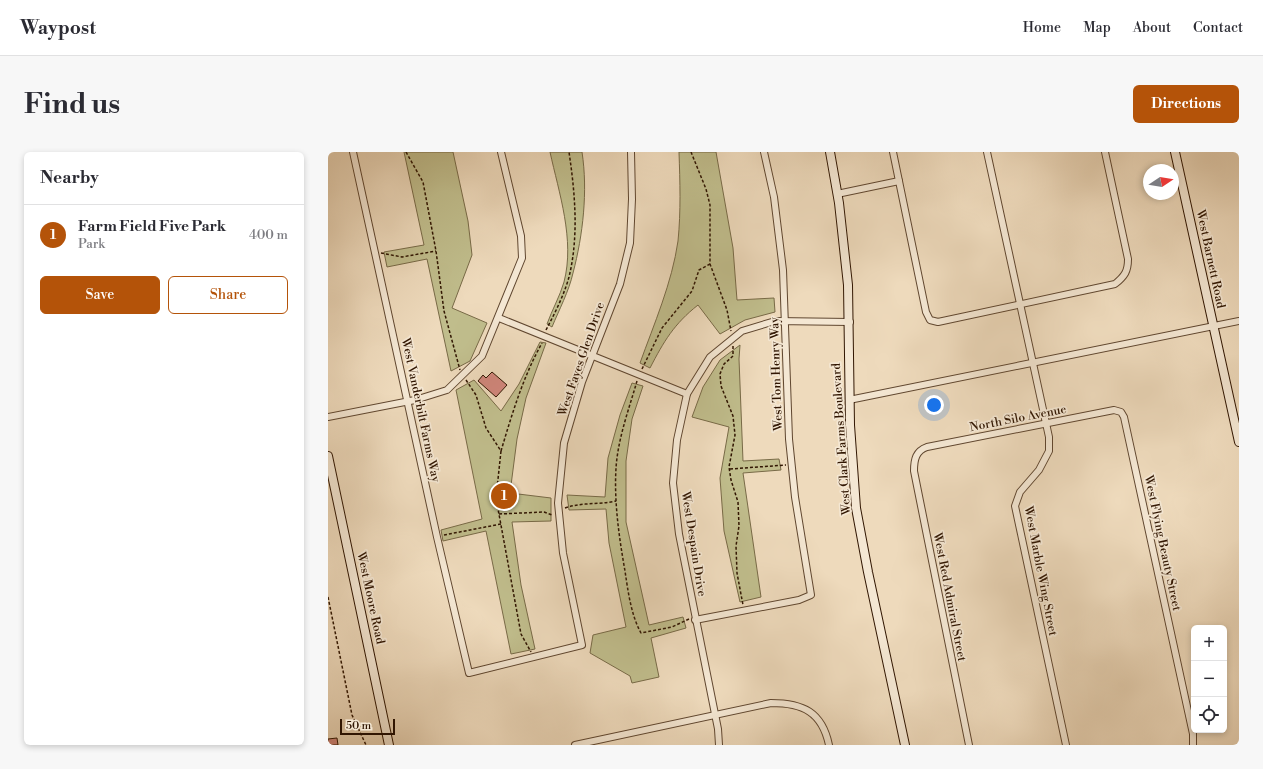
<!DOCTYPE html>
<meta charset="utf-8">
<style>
:root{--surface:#fff;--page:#f7f7f7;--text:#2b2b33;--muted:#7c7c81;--line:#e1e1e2;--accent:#b45309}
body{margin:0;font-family:"Libre Bodoni",serif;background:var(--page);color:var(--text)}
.controls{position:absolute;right:12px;bottom:12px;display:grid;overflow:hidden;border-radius:6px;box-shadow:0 2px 6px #0003}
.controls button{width:36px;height:36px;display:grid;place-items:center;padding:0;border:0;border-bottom:1px solid var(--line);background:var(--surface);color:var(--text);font:20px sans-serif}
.compass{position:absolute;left:815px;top:12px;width:36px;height:36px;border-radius:50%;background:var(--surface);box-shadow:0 2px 6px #0003;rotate:78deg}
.scale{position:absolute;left:12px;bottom:10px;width:55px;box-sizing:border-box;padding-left:4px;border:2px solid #311602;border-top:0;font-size:11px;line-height:14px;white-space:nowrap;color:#311602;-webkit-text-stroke:3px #f4e7d3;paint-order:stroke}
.you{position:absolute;left:606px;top:253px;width:14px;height:14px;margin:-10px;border:3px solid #fff;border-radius:50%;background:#1a73e8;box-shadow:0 0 0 6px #1a73e833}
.badge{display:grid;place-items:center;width:26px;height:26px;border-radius:50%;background:var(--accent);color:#fff;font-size:13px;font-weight:700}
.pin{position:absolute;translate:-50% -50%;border:2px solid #fff;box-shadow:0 1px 4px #0006}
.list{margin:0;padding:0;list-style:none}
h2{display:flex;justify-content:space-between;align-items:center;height:52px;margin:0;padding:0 16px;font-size:17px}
h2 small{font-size:13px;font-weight:400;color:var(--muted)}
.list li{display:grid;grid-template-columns:26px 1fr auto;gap:12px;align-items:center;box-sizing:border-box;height:60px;padding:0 16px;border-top:1px solid var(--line)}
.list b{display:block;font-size:15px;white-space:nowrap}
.list p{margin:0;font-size:13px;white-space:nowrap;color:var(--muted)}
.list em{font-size:13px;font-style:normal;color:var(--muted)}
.actions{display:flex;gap:8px;padding:12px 16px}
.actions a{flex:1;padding:9px 0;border:1px solid var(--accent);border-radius:6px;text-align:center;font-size:14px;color:var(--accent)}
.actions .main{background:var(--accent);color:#fff}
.icon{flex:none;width:22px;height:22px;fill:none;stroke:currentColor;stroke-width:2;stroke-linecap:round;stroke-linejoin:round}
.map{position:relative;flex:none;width:911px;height:593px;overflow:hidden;border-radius:6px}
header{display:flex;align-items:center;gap:24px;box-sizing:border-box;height:56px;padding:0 20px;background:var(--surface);border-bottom:1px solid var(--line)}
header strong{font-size:19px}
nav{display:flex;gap:22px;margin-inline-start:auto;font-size:14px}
.intro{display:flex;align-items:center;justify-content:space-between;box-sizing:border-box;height:96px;padding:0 24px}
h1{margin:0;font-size:28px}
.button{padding:10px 18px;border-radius:6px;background:var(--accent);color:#fff;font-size:14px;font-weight:700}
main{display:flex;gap:24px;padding:0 24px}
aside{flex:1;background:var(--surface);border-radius:6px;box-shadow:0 2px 6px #0003}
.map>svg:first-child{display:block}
.green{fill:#c0bd8c;stroke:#786a47}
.building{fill:#d2877d;stroke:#311602}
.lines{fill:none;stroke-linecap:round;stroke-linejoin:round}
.street-casing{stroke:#604730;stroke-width:8}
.secondary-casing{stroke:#311602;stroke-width:10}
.path{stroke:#311602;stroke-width:1.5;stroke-dasharray:3 2;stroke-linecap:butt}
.street{stroke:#f4e7d3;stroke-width:6}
.secondary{stroke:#f4e7d3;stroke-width:8}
.labels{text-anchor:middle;stroke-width:3.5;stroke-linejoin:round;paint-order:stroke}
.street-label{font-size:12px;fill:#311602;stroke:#f4e7d3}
</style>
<header>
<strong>Waypost</strong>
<nav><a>Home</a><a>Map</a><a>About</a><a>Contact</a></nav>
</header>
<div class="intro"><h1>Find us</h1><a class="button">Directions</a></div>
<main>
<aside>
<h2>Nearby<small></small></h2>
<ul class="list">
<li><span class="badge">1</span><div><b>Farm Field Five Park</b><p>Park</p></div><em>400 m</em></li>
</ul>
<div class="actions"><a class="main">Save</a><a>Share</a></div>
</aside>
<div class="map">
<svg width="911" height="593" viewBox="0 0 911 593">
<rect width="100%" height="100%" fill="#eedabc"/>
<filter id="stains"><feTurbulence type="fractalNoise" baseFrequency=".005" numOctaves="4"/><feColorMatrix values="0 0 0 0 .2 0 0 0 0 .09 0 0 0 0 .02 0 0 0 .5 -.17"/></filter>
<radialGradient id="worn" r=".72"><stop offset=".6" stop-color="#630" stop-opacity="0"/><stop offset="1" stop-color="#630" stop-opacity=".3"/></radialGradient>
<!-- green -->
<g class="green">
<polygon points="76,0 125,0 140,69 144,103 124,156 159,171 142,209 123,219 99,107 59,115 56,100 96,93"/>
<path d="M222,0h32c6,39 1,83 -9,121 -4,18 -14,37 -21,54l-5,-3c5,-14 13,-28 17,-42 11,-42 -5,-89 -14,-130z"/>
<path d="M351,0h37l17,96 4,52 37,-2 1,14 -30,8 -25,14 -22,-29c-24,19 -34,36 -48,63l-10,-5c14,-39 32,-80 38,-122 3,-30 2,-59 1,-89z"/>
<polygon points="212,190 218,191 198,246 189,287 182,341 223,346 223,369 184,370 193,433 207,497 183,502 158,379 115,389 113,378 154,367 128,238 146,228 173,259 191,232"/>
<polygon points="412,193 411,207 415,309 451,307 453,318 415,321 433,445 412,450 396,379 392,326 401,275 364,265 375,235 392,208"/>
<polygon points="304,231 315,234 304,267 298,309 298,370 321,473 355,465 358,476 323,486 331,525 304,531 302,524 262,501 265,483 298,475 281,391 278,357 241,358 239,343 277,345 280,306 292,263"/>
</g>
<!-- building -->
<g class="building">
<polygon points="164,220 179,233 168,245 150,229 155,223 158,226"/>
<polygon points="9,586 10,593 0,593 0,587"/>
</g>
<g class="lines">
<defs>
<g id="street">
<polyline points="25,0 109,385 141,521 254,493 235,401 230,351 236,291 254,230 292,132 302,91 304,47 303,0"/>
<path d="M565,0l33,160 4,8 8,2 177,-38c10,-8 13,-13 13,-25l-23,-107"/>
<polyline points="659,0 721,285 721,299 711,318 692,340 687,354 738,593"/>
<polyline points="509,42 571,29"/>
<polyline points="171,166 359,242"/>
<polyline points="521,248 911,169"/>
<polyline points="0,265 87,248 119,238 154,204 194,106 193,84 173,0"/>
<polyline points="367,468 471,448 483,443 467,345 461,287 455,118 446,45 436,0"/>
<path d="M247,593l196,-42c32,0 51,9 58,42"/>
<polyline points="391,593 390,577 351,382 345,331 349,288 359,242 382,205 414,179 447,169 522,170"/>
<path d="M641,593l-55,-274c0,-12 2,-20 13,-24l187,-37 7,2 3,5 69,317v11"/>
</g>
<g id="secondary">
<polyline points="502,0 511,51 520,133 522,273 528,356 540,420 577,593"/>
<polyline points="847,0 911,290"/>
<polyline points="0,304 61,593"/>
</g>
</defs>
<!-- street casing -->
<use href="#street" class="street-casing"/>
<!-- secondary casing -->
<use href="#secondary" class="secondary-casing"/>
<!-- path -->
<g class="path">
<polyline points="78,0 95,30 108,99 116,159 132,218"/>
<polyline points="363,0 378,37 382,53 382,112 399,158 403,179"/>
<polyline points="53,101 74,105 108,99"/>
<path d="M218,178c9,-17 18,-35 23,-53 10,-41 6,-84 0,-125"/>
<polyline points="405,194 405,204 396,212 392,222 393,234 405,264 407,283 401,315 403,328 410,350 411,374 408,394 409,421 415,453"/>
<polyline points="314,217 334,176 364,139 371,118 382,112"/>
<polyline points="138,228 148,243 158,276 173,299 168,346 193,482 203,500"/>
<path d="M309,229c-8,28 -19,57 -21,87 -2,34 3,69 9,103 3,20 6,44 16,62l31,-6 17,-8"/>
<path d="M173,299c11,-37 22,-74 41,-108"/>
<polyline points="402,317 458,313"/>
<path d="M237,356c17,-6 33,-3 51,-7"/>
<polyline points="171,362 216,360 224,363"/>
<polyline points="116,383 173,372"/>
<polyline points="0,445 24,563 38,593"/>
</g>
<!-- street -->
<use href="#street" class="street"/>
<!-- secondary -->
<use href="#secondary" class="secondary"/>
</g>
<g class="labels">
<!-- street labels -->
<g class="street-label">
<text transform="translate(883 107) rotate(78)" y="4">West Barnett Road</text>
<text transform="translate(253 207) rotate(-71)" y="4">West Fayes Glen Drive</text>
<text transform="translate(448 222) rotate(-92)" y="4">West Tom Henry Way</text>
<text transform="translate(93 258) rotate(78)" y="4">West Vanderbilt Farms Way</text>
<text transform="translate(690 266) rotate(-11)" y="4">North Silo Avenue</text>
<text transform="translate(513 287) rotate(-94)" y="4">West Clark Farms Boulevard</text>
<text transform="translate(835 391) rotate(78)" y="4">West Flying Beauty Street</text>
<text transform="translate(366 392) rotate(81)" y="4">West Despain Drive</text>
<text transform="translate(713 419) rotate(79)" y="4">West Marble Wing Street</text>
<text transform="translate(622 445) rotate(79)" y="4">West Red Admiral Street</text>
<text transform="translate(43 446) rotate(78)" y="4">West Moore Road</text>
</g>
</g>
<rect width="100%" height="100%" filter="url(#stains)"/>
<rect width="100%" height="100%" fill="url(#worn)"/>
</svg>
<div class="controls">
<button>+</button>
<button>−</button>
<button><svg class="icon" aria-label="locate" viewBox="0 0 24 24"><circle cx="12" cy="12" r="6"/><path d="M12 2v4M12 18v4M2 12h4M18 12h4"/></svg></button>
</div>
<svg class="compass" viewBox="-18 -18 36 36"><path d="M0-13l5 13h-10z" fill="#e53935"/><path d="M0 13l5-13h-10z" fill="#7c7c81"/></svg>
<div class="scale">50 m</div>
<div class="you"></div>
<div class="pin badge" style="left:176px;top:344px">1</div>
</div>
</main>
